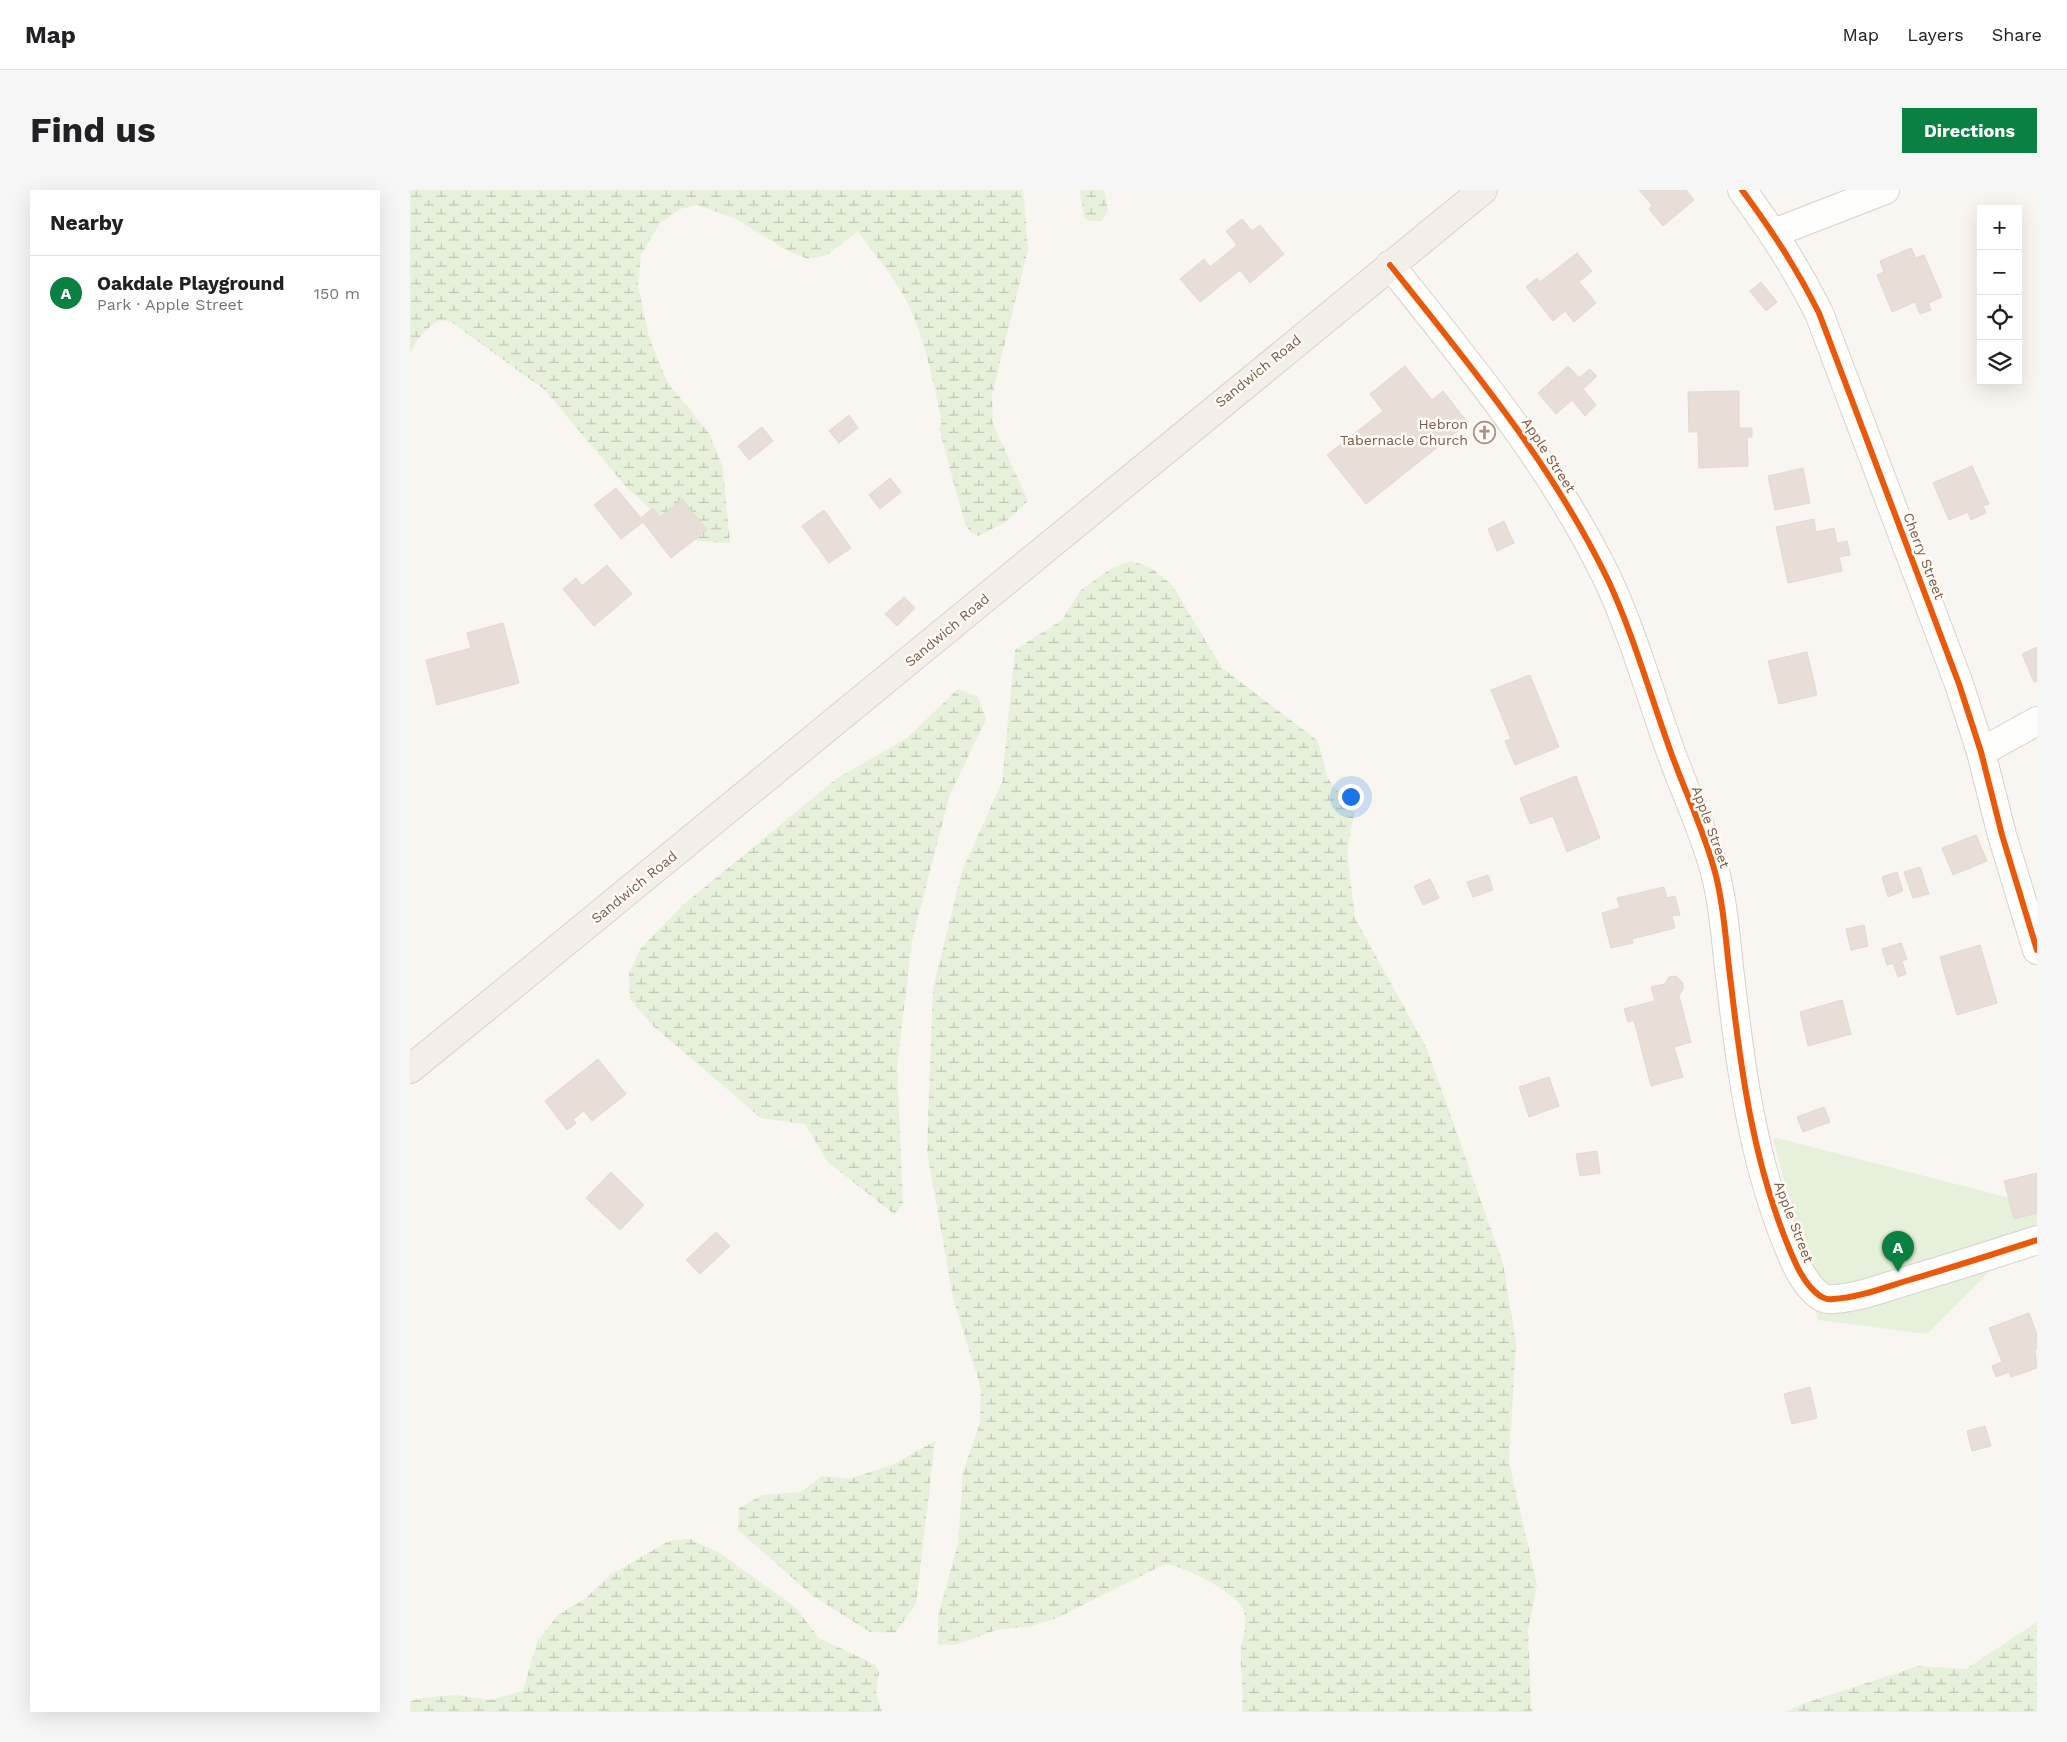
<!DOCTYPE html>
<meta charset="utf-8">
<style>
:root{--surface:#fff;--page:#f6f6f6;--text:#202124;--muted:#757577;--line:#e0e0e0;--accent:#0b8043}
body{margin:0;font-family:"Work Sans",sans-serif;background:var(--page);color:var(--text)}
.controls{position:absolute;right:15px;top:15px;display:grid;overflow:hidden;border-radius:0px;box-shadow:0 5px 20px #0002}
.controls button{width:45px;height:45px;display:grid;place-items:center;padding:0;border:0;border-bottom:1px solid var(--line);background:var(--surface);color:var(--text);font:25px sans-serif}
.you{position:absolute;left:940px;top:606px;width:18px;height:18px;margin:-12px;border:4px solid #fff;border-radius:50%;background:#1a73e8;box-shadow:0 0 0 8px #1a73e833}
.badge{display:grid;place-items:center;width:32px;height:32px;border-radius:50%;background:var(--accent);color:#fff;font-size:16px;font-weight:700}
.pin{position:absolute;translate:-50% -41px;filter:drop-shadow(0 1px 2px #0008)}
.pin::after{content:'';position:absolute;top:26px;width:18px;height:15px;background:inherit;clip-path:polygon(0 0,100% 0,50% 100%)}
.list{margin:0;padding:0;list-style:none}
h2{display:flex;justify-content:space-between;align-items:center;height:65px;margin:0;padding:0 20px;font-size:21px}
h2 small{font-size:16px;font-weight:400;color:var(--muted)}
.list li{display:grid;grid-template-columns:32px 1fr auto;gap:15px;align-items:center;box-sizing:border-box;height:75px;padding:0 20px;border-top:1px solid var(--line)}
.list b{display:block;font-size:19px;white-space:nowrap}
.list p{margin:0;font-size:16px;white-space:nowrap;color:var(--muted)}
.list em{font-size:16px;font-style:normal;color:var(--muted)}
.icon{flex:none;width:28px;height:28px;fill:none;stroke:currentColor;stroke-width:2;stroke-linecap:round;stroke-linejoin:round}
.map{position:relative;flex:none;width:1627px;height:1522px;overflow:hidden;border-radius:0px}
header{display:flex;align-items:center;gap:30px;box-sizing:border-box;height:70px;padding:0 25px;background:var(--surface);border-bottom:1px solid var(--line)}
header strong{font-size:24px}
nav{display:flex;gap:28px;margin-inline-start:auto;font-size:18px}
.intro{display:flex;align-items:center;justify-content:space-between;box-sizing:border-box;height:120px;padding:0 30px}
h1{margin:0;font-size:35px}
.button{padding:12px 22px;border-radius:0px;background:var(--accent);color:#fff;font-size:18px;font-weight:700}
main{display:flex;gap:30px;padding:0 30px}
aside{flex:1;background:var(--surface);border-radius:0px;box-shadow:0 5px 20px #0002}
.map>svg:first-child{display:block}
.wetland{fill:url(#wetland-marsh)}
.green{fill:#e7f0db}
.building{fill:#e6ded7;stroke:#e2d8d2}
.lines{fill:none;stroke-linecap:round;stroke-linejoin:round}
.street-casing{stroke:#d7d1cb;stroke-width:30}
.primary-casing{stroke:#dad1cc;stroke-width:30}
.street{stroke:#fefefd;stroke-width:28}
.primary{stroke:#f3eee8;stroke-width:28}
.cycleway-casing{stroke:#fffaf3;stroke-width:9}
.cycleway{stroke:#e8590c;stroke-width:6}
.labels{text-anchor:middle;stroke-width:5;stroke-linejoin:round;paint-order:stroke}
.street-label{font-size:14px;fill:#7a5c4d;stroke:#fffaf3}
.poi-label{font-size:14px;fill:#7a5c4d;stroke:#fffaf3;text-anchor:end}
</style>
<header>
<strong>Map</strong>
<nav><a>Map</a><a>Layers</a><a>Share</a></nav>
</header>
<div class="intro"><h1>Find us</h1><a class="button">Directions</a></div>
<main>
<aside>
<h2>Nearby<small></small></h2>
<ul class="list">
<li><span class="badge">A</span><div><b>Oakdale Playground</b><p>Park · Apple Street</p></div><em>150 m</em></li>
</ul>
</aside>
<div class="map">
<svg width="1627" height="1522" viewBox="0 0 1627 1522">
<defs>
<pattern id="wetland-marsh" width="20" height="14" patternUnits="userSpaceOnUse" patternTransform="scale(1.25)"><rect width="20" height="14" fill="#e7f0db"/><path d="M1 5h8M5 5V1M11 12h8M15 12V8" fill="none" stroke="#c0c6b4"/></pattern>
</defs>
<rect width="100%" height="100%" fill="#f9f5f0"/>
<!-- wetland -->
<g class="wetland">
<path d="M0,0h613l5,59 -36,146 1,29 35,77 -23,21 -27,14 -8,-4 -6,-12 -25,-92 3,-6c-9,-40 -17,-85 -36,-122 -12,-23 -33,-47 -48,-69l-31,24 -19,4 -22,-9 -50,-31 -38,-14 -18,4 -20,14 -19,32 -3,32 11,50 18,45 42,51 14,35 7,75 -32,-2 -27,-14 -44,-39 -82,-98 -95,-69 -11,-1c-13,9 -22,18 -29,33z"/>
<polygon points="670,0 694,0 698,20 691,31 679,31 674,27"/>
<path d="M721,371l19,6 22,18 50,83 96,73 10,38 26,33 -7,39 8,67 72,131 76,214 13,80 -7,119 28,123 -9,46 3,76 2,5h-291c2,-21 -2,-41 -1,-61 1,-14 8,-28 2,-42 -6,-16 -61,-44 -78,-45l-108,54 -25,8 -36,4 -41,15 -17,-1v-28l20,-72 5,-73 17,-48 1,-34 -28,-91 -26,-147 6,-163 29,-117 40,-89 13,-132 47,-30 19,-30 31,-22z"/>
<polygon points="548,499 568,507 576,529 539,607 502,751 487,877 493,1013 485,1025 418,972 395,934 351,928 243,836 220,809 219,783 231,758 272,716 426,589 497,548"/>
<polygon points="525,1251 506,1414 485,1443 460,1442 403,1406 328,1340 329,1318 352,1305 391,1302 412,1286 440,1289 484,1274"/>
<polygon points="280,1349 308,1362 385,1417 409,1448 466,1475 469,1483 466,1504 472,1522 0,1522 0,1511 13,1508 46,1505 80,1510 113,1501 127,1452 148,1425 175,1409 200,1385 259,1351"/>
<polygon points="1627,1432 1627,1522 1375,1522 1395,1513 1509,1476 1556,1479"/>
</g>
<!-- green -->
<polygon class="green" points="1363,947 1627,1015 1627,1034 1517,1144 1408,1130"/>
<!-- building -->
<g class="building">
<polygon points="1229,0 1276,0 1284,10 1253,36 1239,19 1242,15"/>
<polygon points="832,29 842,41 850,35 874,64 840,93 830,80 790,112 770,89 794,69 800,77 827,55 816,41"/>
<polygon points="1501,58 1506,68 1514,65 1532,107 1518,113 1521,120 1510,124 1505,112 1482,122 1467,85 1474,82 1470,71"/>
<polygon points="1167,63 1182,81 1169,92 1186,113 1164,132 1155,121 1143,131 1116,97 1127,88 1130,92"/>
<polygon points="1351,92 1367,112 1356,121 1340,101"/>
<polygon points="995,176 1022,210 1033,201 1058,233 956,314 917,265 973,221 960,204"/>
<polygon points="1158,176 1169,188 1180,179 1187,186 1173,199 1186,215 1175,226 1162,210 1146,224 1128,203"/>
<polygon points="1329,201 1329,238 1342,238 1342,247 1337,247 1338,276 1289,278 1288,242 1279,242 1278,202"/>
<polygon points="439,225 448,238 429,253 419,241"/>
<polygon points="352,237 363,251 339,270 328,256"/>
<polygon points="1562,276 1579,314 1573,316 1576,323 1561,330 1558,322 1539,330 1523,293"/>
<polygon points="1393,278 1400,313 1365,320 1358,286"/>
<polygon points="480,288 491,302 470,319 459,305"/>
<polygon points="206,298 231,328 243,318 250,327 272,309 297,340 261,368 233,332 211,349 184,315"/>
<polygon points="414,320 441,358 419,373 392,336"/>
<polygon points="1404,329 1406,342 1424,338 1427,353 1437,351 1440,365 1429,367 1432,381 1378,393 1366,337"/>
<polygon points="1094,331 1104,353 1087,361 1078,339"/>
<polygon points="197,375 222,404 184,436 153,399 166,388 172,396"/>
<polygon points="494,407 505,418 487,436 475,424"/>
<polygon points="93,433 109,493 27,515 16,470 61,458 57,443"/>
<polygon points="1627,457 1627,491 1624,492 1612,464"/>
<polygon points="1397,462 1407,505 1369,514 1358,471"/>
<polygon points="1120,485 1149,557 1105,575 1095,551 1101,549 1081,500"/>
<polygon points="1166,586 1190,648 1157,662 1143,626 1120,634 1110,608"/>
<polygon points="1566,645 1577,671 1543,685 1532,658"/>
<polygon points="1510,677 1519,704 1503,708 1494,682"/>
<polygon points="1487,682 1493,701 1478,707 1472,687"/>
<polygon points="1078,685 1083,700 1063,707 1057,692"/>
<polygon points="1020,689 1029,708 1013,715 1004,696"/>
<polygon points="1254,697 1257,708 1265,706 1270,725 1262,726 1265,738 1222,749 1223,753 1201,758 1192,723 1210,718 1207,708"/>
<polygon points="1454,735 1458,756 1441,760 1436,739"/>
<polygon points="1491,753 1497,769 1492,771 1496,784 1488,787 1483,773 1477,775 1472,759"/>
<polygon points="1570,755 1587,813 1547,825 1530,767"/>
<polygon points="1266,786 1273,793 1273,799 1269,806 1281,852 1264,857 1273,887 1241,896 1224,830 1218,832 1214,819 1245,811 1241,797 1255,794 1259,787"/>
<polygon points="1432,810 1441,844 1398,856 1390,822"/>
<polygon points="188,869 216,904 182,931 174,921 163,929 166,933 157,940 135,911"/>
<polygon points="1139,887 1149,916 1119,927 1109,897"/>
<polygon points="1414,917 1420,932 1393,942 1387,927"/>
<polygon points="1187,961 1190,983 1170,986 1166,964"/>
<polygon points="201,982 234,1015 210,1040 176,1008"/>
<polygon points="1627,983 1627,1023 1604,1029 1594,991"/>
<polygon points="306,1042 320,1056 290,1084 276,1070"/>
<polygon points="1619,1123 1627,1145 1627,1159 1625,1160 1627,1178 1601,1187 1599,1182 1586,1187 1582,1176 1592,1172 1579,1138"/>
<polygon points="1400,1197 1407,1228 1382,1234 1374,1204"/>
<polygon points="1575,1236 1581,1256 1562,1261 1557,1241"/>
</g>
<g class="lines">
<defs>
<g id="street">
<path d="M1332,0c30,41 54,77 77,123l140,371 22,68 21,83 35,115"/>
<polyline points="1364,43 1475,0"/>
<path d="M980,75c80,100 162,199 218,315 25,54 41,111 61,167 15,43 36,85 47,129 9,35 10,72 15,108 10,87 22,173 54,254 8,20 17,45 35,58 5,3 8,4 13,3 24,-1 50,-11 73,-18 44,-13 88,-27 131,-41"/>
<polyline points="1571,562 1627,531"/>
</g>
<path id="primary" d="M0,879c359,-291 713,-588 1073,-879"/>
</defs>
<!-- street casing -->
<use href="#street" class="street-casing"/>
<!-- primary casing -->
<use href="#primary" class="primary-casing"/>
<!-- street -->
<use href="#street" class="street"/>
<!-- primary -->
<use href="#primary" class="primary"/>
<defs>
<g id="cycleway">
<path d="M1332,0c30,41 54,77 77,123l140,371 22,68 21,83 35,115"/>
<path d="M980,75c80,100 162,199 218,315 25,54 41,111 61,167 15,43 36,85 47,129 9,35 10,72 15,108 10,87 22,173 54,254 8,20 17,45 35,58 5,3 8,4 13,3 24,-1 50,-11 73,-18 44,-13 88,-27 131,-41"/>
</g>
</defs>
<!-- cycleway casing -->
<use href="#cycleway" class="cycleway-casing"/>
<!-- cycleway -->
<use href="#cycleway" class="cycleway"/>
</g>
<!-- icons -->
<defs>
<symbol id="church-ring" viewBox="-11 -11 22 22"><circle r="9.5" fill="#fffaf3" stroke="#a69286" stroke-width="1.5"/><path d="M-1.2-6h2.4v3.5h3.3v2.4h-3.3V6h-2.4V-.1h-3.3v-2.4h3.3Z" fill="#a69286"/></symbol>
</defs>
<g fill-rule="evenodd">
<use href="#church-ring" x="1062" y="230" width="25" height="25"/>
</g>
<g class="labels">
<!-- street labels -->
<g class="street-label">
<text transform="translate(848 181) rotate(-39)" y="5">Sandwich Road</text>
<text transform="translate(1139 265) rotate(57)" y="5">Apple Street</text>
<text transform="translate(1514 366) rotate(69)" y="5">Cherry Street</text>
<text transform="translate(537 440) rotate(-40)" y="5">Sandwich Road</text>
<text transform="translate(1301 637) rotate(70)" y="5">Apple Street</text>
<text transform="translate(224 697) rotate(-39)" y="5">Sandwich Road</text>
<text transform="translate(1384 1032) rotate(69)" y="5">Apple Street</text>
</g>
<!-- poi labels -->
<g class="poi-label">
<text x="1058" y="239">Hebron<tspan x="1058" dy="16">Tabernacle Church</tspan></text>
</g>
</g>
</svg>
<div class="controls">
<button>+</button>
<button>−</button>
<button><svg class="icon" aria-label="locate" viewBox="0 0 24 24"><circle cx="12" cy="12" r="6"/><path d="M12 2v4M12 18v4M2 12h4M18 12h4"/></svg></button>
<button><svg class="icon" aria-label="layers" viewBox="0 0 24 24"><path d="M12 4l9 5-9 5-9-5zM3 14l9 5 9-5"/></svg></button>
</div>
<div class="you"></div>
<div class="pin badge" style="left:1488px;top:1082px">A</div>
</div>
</main>
